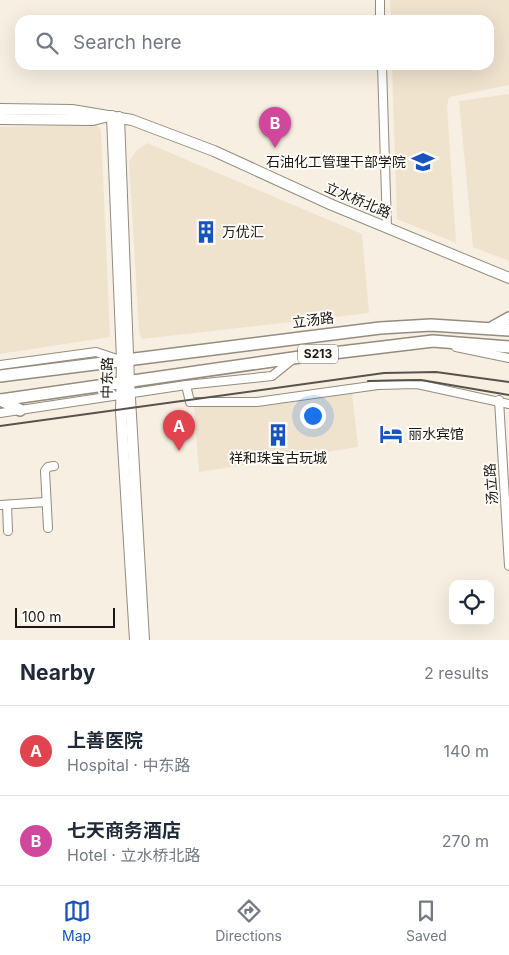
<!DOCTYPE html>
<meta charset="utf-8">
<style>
:root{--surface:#fff;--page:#f6f6f7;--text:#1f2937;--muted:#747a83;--line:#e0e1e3;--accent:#1754c0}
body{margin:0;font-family:Inter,"Noto Sans SC",sans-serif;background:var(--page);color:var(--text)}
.controls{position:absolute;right:15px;bottom:15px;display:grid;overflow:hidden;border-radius:10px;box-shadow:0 5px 20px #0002}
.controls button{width:45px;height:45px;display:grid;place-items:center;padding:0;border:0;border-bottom:1px solid var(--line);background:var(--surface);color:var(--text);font:25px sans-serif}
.scale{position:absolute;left:15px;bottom:12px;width:100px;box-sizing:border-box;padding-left:5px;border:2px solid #1b1813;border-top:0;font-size:14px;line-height:18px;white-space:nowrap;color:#1b1813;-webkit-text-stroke:4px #fffdfa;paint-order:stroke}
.you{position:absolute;left:312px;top:415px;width:18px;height:18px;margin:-12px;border:4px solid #fff;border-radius:50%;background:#1a73e8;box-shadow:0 0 0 8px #1a73e833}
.badge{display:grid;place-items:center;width:32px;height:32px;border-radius:50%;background:var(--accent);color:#fff;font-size:16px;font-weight:700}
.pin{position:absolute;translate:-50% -41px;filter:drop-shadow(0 1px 2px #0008)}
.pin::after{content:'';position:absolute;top:26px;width:18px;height:15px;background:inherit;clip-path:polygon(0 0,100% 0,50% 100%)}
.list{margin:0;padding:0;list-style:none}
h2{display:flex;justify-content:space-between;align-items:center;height:65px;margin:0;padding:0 20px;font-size:21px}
h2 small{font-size:16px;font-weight:400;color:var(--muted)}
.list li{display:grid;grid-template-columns:32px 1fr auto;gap:15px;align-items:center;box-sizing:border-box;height:90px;padding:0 20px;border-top:1px solid var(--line)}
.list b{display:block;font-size:19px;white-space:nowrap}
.list p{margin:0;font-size:16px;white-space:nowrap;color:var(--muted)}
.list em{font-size:16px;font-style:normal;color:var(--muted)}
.icon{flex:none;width:28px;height:28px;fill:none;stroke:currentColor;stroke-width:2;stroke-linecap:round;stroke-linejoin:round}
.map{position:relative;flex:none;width:509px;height:640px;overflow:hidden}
.search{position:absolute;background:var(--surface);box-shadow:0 5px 20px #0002;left:15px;right:15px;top:15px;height:55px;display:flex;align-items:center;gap:12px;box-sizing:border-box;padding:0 18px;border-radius:15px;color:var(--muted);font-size:19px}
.sheet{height:245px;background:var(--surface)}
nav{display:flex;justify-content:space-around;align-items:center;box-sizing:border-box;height:70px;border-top:1px solid var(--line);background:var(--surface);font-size:14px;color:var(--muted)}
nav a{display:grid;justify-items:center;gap:2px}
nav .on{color:var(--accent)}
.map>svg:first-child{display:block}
.built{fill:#efe3ce}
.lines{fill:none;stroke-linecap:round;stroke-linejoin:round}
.street-casing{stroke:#938c7f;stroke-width:10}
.secondary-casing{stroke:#938c7f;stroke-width:12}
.primary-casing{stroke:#938c7f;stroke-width:14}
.street{stroke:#fff;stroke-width:8}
.secondary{stroke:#fff;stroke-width:10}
.primary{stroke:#fff;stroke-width:11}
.rail{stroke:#57534b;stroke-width:2}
.labels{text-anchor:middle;stroke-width:4;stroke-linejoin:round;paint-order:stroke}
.shield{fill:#fffdfa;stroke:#5f5d58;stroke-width:1}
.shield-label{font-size:12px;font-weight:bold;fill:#1b1813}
.poi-label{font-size:14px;fill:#1b1813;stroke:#fffdfa;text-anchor:start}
.street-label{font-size:14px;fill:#1b1813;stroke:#fffdfa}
</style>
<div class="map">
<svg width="509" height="640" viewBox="0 0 509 640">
<rect width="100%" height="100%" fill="#f7efe1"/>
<!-- built -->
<g class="built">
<polygon points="390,0 509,0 509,85 449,97 447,106 456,243 397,219 392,65 489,65 489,20 391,20"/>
<polygon points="509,94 509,261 473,247 459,101"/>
<polygon points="97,125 101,130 110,337 0,354 0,127"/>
<polygon points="147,143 362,234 369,313 142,339 139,332 129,161 138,149"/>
<polygon points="352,392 358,447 199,472 194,407"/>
</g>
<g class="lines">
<defs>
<g id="street">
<polyline points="380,0 380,20"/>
<polyline points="382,65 387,228"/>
<polyline points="456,347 509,358"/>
<polyline points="0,365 96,352 120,360"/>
<polyline points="186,385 190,402 257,402 378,385 417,384 509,404"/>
<polyline points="499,400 509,566"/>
<polyline points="0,413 186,385 272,376 293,359"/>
<polyline points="0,505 46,502"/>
<polyline points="7,505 8,531"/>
<polyline points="48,528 45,471 48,467 54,466"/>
</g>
<g id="secondary">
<polyline points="0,109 72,110 132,120 214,151 332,205 509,278"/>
<polyline points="112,116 122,360 121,412 135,640"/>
<polyline points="119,117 129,381 144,640"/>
<polyline points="0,119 93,120 109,116"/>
</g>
<g id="primary">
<polyline points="493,327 509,318"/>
<polyline points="0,376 380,328 431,325 509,330"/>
<polyline points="0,400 300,357 433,341 509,347"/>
<polyline points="1,400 20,410"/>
</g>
</defs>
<!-- street casing -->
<use href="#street" class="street-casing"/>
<!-- secondary casing -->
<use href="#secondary" class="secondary-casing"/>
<!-- primary casing -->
<use href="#primary" class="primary-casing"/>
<!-- street -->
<use href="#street" class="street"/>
<!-- secondary -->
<use href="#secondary" class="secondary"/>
<!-- primary -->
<use href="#primary" class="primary"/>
<!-- rail -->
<g class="rail">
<polyline points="368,381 421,380 509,395"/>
<polyline points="0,426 384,373 436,372 509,382"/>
</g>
</g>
<!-- icons -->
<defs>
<symbol id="university-bare" viewBox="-9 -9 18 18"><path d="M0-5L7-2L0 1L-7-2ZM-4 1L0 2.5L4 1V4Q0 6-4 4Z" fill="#1754c0" stroke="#fffdfa" stroke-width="2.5" paint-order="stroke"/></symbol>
<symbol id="building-bare" viewBox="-9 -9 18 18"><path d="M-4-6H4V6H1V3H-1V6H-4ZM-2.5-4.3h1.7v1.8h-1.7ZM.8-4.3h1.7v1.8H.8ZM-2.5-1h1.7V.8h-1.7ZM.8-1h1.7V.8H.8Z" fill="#1754c0" stroke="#fffdfa" stroke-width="2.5" paint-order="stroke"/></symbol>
<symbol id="hotel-bare" viewBox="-9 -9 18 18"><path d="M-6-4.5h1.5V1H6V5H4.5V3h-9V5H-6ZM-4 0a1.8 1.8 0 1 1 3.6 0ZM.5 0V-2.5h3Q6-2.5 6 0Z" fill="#1754c0" stroke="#fffdfa" stroke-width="2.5" paint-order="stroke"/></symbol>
</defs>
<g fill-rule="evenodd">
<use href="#university-bare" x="407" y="146" width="32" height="32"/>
<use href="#building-bare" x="190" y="216" width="32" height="32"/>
<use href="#hotel-bare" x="375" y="418" width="32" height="32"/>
<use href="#building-bare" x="262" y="419" width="32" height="32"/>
</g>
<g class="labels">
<!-- shield labels -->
<rect class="shield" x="298" y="344.5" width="40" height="19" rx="4"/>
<g class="shield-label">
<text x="318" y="358">S213</text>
</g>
<!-- poi labels -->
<g class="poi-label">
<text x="406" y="167" text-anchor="end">石油化工管理干部学院</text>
<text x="222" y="237">万优汇</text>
<text x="408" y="439">丽水宾馆</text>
<text x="278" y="463" text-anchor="middle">祥和珠宝古玩城</text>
</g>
<!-- street labels -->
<g class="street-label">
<text transform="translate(358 200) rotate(23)" y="5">立水桥北路</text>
<text transform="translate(313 320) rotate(-7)" y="5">立汤路</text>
<text transform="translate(107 378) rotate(-89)" y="5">中东路</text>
<text transform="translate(491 484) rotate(-94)" y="5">汤立路</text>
</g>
</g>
</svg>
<div class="controls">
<button><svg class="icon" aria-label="locate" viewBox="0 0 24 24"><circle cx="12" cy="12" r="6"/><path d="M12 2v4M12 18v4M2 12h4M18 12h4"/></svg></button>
</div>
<div class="scale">100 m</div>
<div class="you"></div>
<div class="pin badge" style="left:179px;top:451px;background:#e0444e">A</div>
<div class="pin badge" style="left:275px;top:148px;background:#d1479c">B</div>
<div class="search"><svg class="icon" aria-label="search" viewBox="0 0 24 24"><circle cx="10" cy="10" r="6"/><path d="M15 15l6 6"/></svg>Search here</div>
</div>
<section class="sheet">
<h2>Nearby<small>2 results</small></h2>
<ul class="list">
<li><span class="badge" style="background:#e0444e">A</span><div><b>上善医院</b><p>Hospital · 中东路</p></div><em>140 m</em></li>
<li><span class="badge" style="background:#d1479c">B</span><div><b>七天商务酒店</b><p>Hotel · 立水桥北路</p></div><em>270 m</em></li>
</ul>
</section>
<nav>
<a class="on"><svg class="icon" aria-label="map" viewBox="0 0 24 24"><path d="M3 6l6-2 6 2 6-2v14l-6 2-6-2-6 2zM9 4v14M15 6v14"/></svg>Map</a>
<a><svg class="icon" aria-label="directions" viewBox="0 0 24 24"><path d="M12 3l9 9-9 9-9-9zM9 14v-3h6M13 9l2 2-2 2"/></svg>Directions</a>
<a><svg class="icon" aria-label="saved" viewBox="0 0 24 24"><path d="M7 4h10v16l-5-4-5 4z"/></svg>Saved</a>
</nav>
